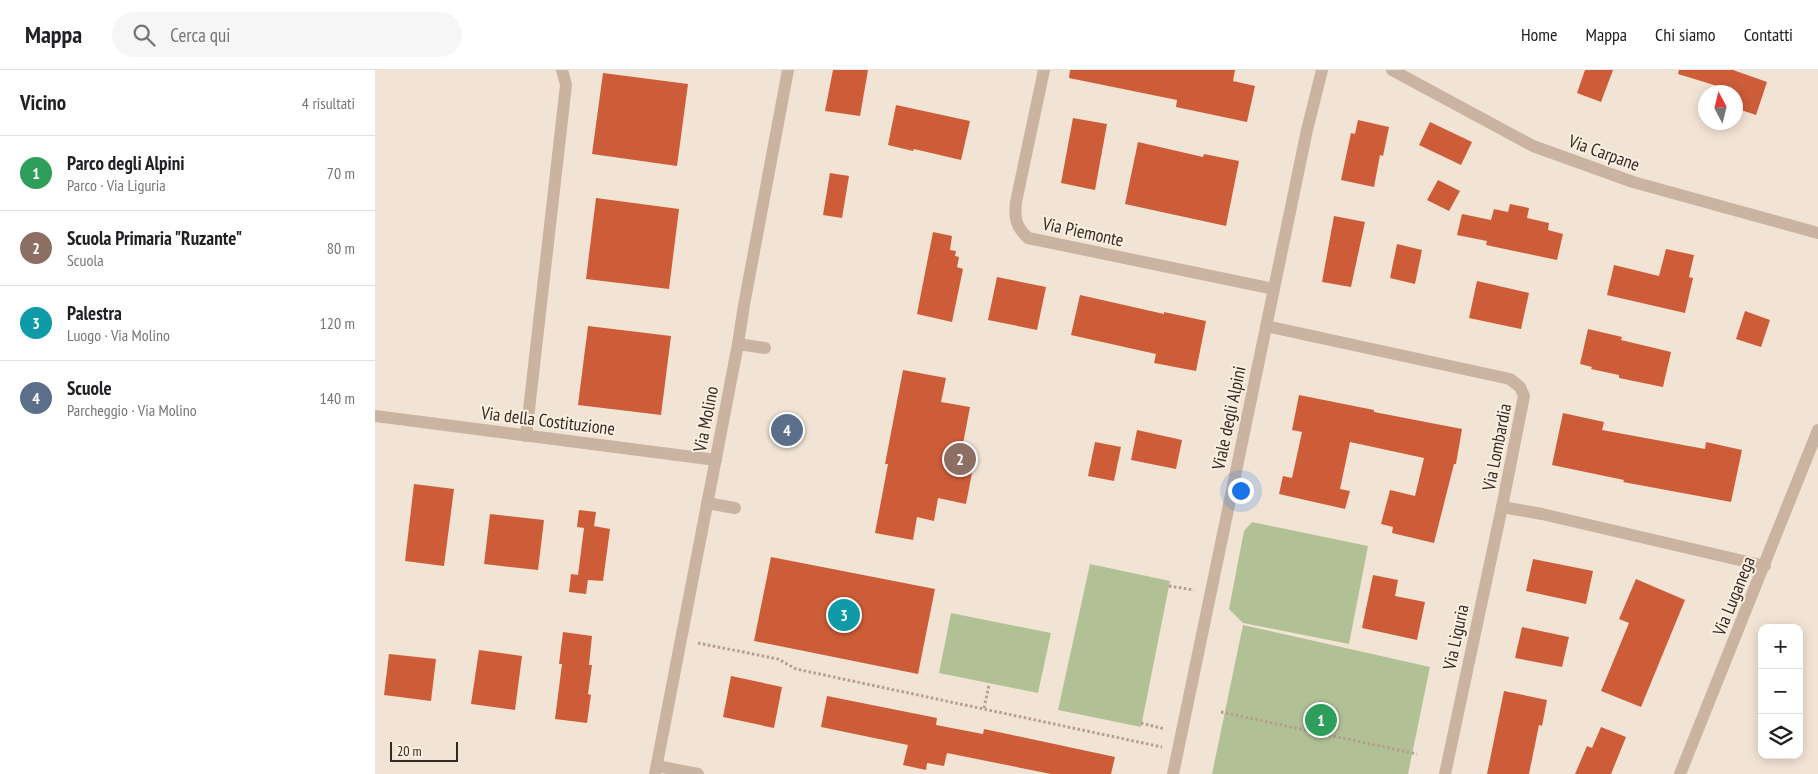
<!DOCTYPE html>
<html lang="it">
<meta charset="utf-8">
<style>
:root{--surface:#fff;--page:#f6f6f6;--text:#202124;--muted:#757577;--line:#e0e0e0;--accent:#2563eb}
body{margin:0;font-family:"PT Sans Narrow",sans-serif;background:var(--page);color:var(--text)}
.controls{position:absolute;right:15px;bottom:15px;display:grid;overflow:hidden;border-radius:10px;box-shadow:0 2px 12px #0003}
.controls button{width:45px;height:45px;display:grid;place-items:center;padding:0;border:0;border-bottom:1px solid var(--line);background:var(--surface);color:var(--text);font:25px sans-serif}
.compass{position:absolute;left:1323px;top:15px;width:45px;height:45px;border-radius:50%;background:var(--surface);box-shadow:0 2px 12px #0003;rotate:353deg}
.scale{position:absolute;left:15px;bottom:12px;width:68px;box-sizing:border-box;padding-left:5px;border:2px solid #342924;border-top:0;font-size:14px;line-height:18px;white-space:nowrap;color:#342924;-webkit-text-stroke:4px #faefe1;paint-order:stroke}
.you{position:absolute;left:865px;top:420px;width:18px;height:18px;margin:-12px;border:4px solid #fff;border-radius:50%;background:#1a73e8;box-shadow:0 0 0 8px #1a73e833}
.badge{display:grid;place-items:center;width:32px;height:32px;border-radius:50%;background:var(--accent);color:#fff;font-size:16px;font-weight:700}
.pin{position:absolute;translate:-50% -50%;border:2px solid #fff;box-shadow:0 1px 5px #0006}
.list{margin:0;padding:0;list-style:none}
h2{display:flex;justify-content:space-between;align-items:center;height:65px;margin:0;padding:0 20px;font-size:21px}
h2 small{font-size:16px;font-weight:400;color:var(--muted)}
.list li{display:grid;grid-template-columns:32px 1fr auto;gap:15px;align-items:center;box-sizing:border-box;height:75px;padding:0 20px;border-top:1px solid var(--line)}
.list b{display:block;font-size:19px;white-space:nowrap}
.list p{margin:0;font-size:16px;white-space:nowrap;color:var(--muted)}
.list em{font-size:16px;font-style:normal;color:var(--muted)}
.icon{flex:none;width:28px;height:28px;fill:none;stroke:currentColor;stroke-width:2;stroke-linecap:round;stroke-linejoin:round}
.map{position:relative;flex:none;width:1443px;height:704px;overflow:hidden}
header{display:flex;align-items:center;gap:30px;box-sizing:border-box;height:70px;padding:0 25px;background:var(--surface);border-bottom:1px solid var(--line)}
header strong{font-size:24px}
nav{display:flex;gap:28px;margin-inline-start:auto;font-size:18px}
.search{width:350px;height:45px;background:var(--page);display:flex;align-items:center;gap:12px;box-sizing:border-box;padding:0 18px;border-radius:28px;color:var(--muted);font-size:19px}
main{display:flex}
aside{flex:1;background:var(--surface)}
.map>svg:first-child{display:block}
.green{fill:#b2c195}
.building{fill:#cd5d38}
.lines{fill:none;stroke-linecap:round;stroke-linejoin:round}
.path{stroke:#b69e8b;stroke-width:3;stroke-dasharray:2.5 2.5;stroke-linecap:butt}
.service{stroke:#cab4a1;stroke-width:12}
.minor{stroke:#cab4a1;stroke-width:12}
.tertiary{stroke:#cab4a1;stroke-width:12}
.labels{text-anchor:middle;stroke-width:4;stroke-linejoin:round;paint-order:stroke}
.street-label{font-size:18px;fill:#342924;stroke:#faefe1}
</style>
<header>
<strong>Mappa</strong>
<div class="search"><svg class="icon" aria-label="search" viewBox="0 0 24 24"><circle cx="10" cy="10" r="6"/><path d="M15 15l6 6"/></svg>Cerca qui</div>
<nav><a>Home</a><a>Mappa</a><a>Chi siamo</a><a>Contatti</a></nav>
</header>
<main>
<aside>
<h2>Vicino<small>4 risultati</small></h2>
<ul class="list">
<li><span class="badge" style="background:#2e9e5b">1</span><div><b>Parco degli Alpini</b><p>Parco · Via Liguria</p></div><em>70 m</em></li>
<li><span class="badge" style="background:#8d6e63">2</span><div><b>Scuola Primaria &quot;Ruzante&quot;</b><p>Scuola</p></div><em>80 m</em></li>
<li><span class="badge" style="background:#0f9aa8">3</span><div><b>Palestra</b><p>Luogo · Via Molino</p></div><em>120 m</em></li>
<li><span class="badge" style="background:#5c6f8a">4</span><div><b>Scuole</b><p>Parcheggio · Via Molino</p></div><em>140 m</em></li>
</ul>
</aside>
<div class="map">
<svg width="1443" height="704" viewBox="0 0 1443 704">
<rect width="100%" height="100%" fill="#f2e4d5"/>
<!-- green -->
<g class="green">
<polygon points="877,452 993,476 974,574 868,553 854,539 869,461"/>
<polygon points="715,494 795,511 766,657 683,640"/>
<polygon points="576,543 676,563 663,623 564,603"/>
<polygon points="868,555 1055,597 1033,704 837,704"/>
</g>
<!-- building -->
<g class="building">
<polygon points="458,0 493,0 485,46 450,41"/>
<polygon points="695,0 860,0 858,11 880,16 872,52 801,37 802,30 694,8"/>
<polygon points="1210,0 1238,0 1226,32 1202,23"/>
<polygon points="1304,0 1358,0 1392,12 1381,45 1360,38 1360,22 1351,22 1352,19 1303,4"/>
<polygon points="228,3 313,14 302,96 217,84"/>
<polygon points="521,35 595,51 586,90 539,79 538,81 513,75"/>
<polygon points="698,48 732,54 720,120 686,113"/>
<polygon points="983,50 1014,57 1008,86 1005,85 999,117 966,110 976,63 980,64"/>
<polygon points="1055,52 1097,72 1086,95 1044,75"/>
<polygon points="763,72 828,87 829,84 864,91 851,156 750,134"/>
<polygon points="455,103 474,106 467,148 448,145"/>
<polygon points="1063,110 1085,121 1074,141 1052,130"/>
<polygon points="221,128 304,139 294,219 211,209"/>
<polygon points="1135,134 1154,138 1152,148 1174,153 1173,160 1188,164 1182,190 1111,175 1112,171 1082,165 1087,144 1116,150 1119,139 1133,142"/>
<polygon points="959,146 990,152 976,217 947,212"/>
<polygon points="558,162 577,166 575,180 581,181 580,186 584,187 582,197 588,199 577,252 542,244"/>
<polygon points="1022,174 1047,180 1040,214 1015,208"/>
<polygon points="1291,179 1319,185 1314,207 1318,208 1310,243 1232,225 1239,195 1284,206"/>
<polygon points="622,207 671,217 662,260 613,250"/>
<polygon points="1102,211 1154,223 1146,259 1094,248"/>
<polygon points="705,225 789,244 789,242 831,251 821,301 779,293 781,284 696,265"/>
<polygon points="1370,241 1395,250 1386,277 1361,269"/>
<polygon points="213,256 296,266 286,345 203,335"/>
<polygon points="1213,259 1247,267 1246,270 1296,282 1288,317 1244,308 1244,305 1216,299 1217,297 1205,294"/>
<polygon points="528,300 571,308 566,332 595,337 586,384 600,387 591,434 563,428 559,451 542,447 538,470 500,463 513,394 510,394"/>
<polygon points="924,325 999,340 999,342 1087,359 1081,394 1079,394 1059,473 1017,463 1018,457 1006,454 1015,420 1040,426 1049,388 975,372 965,419 975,421 970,439 904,424 908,406 917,408 927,362 917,360"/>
<polygon points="1188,343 1229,352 1227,360 1330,379 1331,372 1367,380 1356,432 1248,412 1249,410 1177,395"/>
<polygon points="762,360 807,370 801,399 756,390"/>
<polygon points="720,372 746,377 739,411 713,406"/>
<polygon points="39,414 79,419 69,496 30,491"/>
<polygon points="204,440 221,442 219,456 235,459 228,511 213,510 211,524 194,522 196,504 203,505 209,458 202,457"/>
<polygon points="115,444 169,450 163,500 109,494"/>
<polygon points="396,487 560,519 543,604 379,571"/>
<polygon points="1158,489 1218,501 1211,534 1151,521"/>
<polygon points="998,505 1023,510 1020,526 1050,532 1042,570 987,558"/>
<polygon points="1261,509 1310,530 1266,637 1226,621 1254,553 1244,549"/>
<polygon points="1147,557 1194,567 1187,597 1140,588"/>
<polygon points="188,562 217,566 214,595 217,595 213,624 216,625 212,653 180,649 187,594 184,594"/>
<polygon points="104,580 147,586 140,640 96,634"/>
<polygon points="14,584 61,589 56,631 9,625"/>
<polygon points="356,606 407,617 399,658 348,647"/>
<polygon points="1129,621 1172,630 1167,656 1164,655 1154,704 1112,704"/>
<polygon points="452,626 562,648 561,655 608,664 609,659 740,687 736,704 676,704 572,683 569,696 552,693 551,700 528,695 533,675 446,657"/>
<polygon points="1226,657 1251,667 1236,704 1200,704 1212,676 1217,678"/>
</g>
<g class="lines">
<!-- path -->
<g class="path">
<polyline points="794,516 819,520"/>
<polyline points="323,573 403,589 421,599 787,677"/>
<polyline points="609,638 614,615"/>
<polyline points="846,642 1042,684"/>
<polyline points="766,653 790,659"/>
</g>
<!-- service -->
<g class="service">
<polyline points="363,274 390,278"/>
<polyline points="332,433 360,438"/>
</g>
<!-- minor -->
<g class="minor">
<path d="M669,0l-28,132c-2,16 0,25 12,36l246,51"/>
<polyline points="891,256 1135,309 1145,317 1149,326 1127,437 1167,444 1390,496"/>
<polyline points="0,346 341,390"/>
<polyline points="151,366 191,15 187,0"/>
<polyline points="282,696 323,704"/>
<polyline points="798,704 932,60 947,0"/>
<polyline points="1070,704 1127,437"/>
<polyline points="1305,704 1443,360"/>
</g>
<!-- tertiary -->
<g class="tertiary">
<polyline points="1017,0 1158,76 1258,112 1443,163"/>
<polyline points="280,704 363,274 369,235 413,0"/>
</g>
</g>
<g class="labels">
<!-- street labels -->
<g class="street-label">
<text transform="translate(1229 83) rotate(20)" y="6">Via Carpane</text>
<text transform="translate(708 162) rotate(12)" y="6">Via Piemonte</text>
<text transform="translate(854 348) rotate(-78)" y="6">Viale degli Alpini</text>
<text transform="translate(331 349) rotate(-79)" y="6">Via Molino</text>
<text transform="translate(173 351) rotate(7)" y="6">Via della Costituzione</text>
<text transform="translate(1122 377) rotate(-79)" y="6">Via Lombardia</text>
<text transform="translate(1359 526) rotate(-68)" y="6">Via Luganega</text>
<text transform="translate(1081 567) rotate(-78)" y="6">Via Liguria</text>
</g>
</g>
</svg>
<div class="controls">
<button>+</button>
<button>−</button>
<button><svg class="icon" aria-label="layers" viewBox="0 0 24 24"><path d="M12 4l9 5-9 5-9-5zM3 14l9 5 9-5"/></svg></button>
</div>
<svg class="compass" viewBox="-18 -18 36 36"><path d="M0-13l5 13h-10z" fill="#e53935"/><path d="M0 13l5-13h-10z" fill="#757577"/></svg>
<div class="scale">20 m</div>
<div class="you"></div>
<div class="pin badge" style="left:946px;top:650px;background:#2e9e5b">1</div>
<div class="pin badge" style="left:585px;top:389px;background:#8d6e63">2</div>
<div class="pin badge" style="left:469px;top:545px;background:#0f9aa8">3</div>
<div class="pin badge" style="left:412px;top:360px;background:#5c6f8a">4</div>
</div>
</main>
